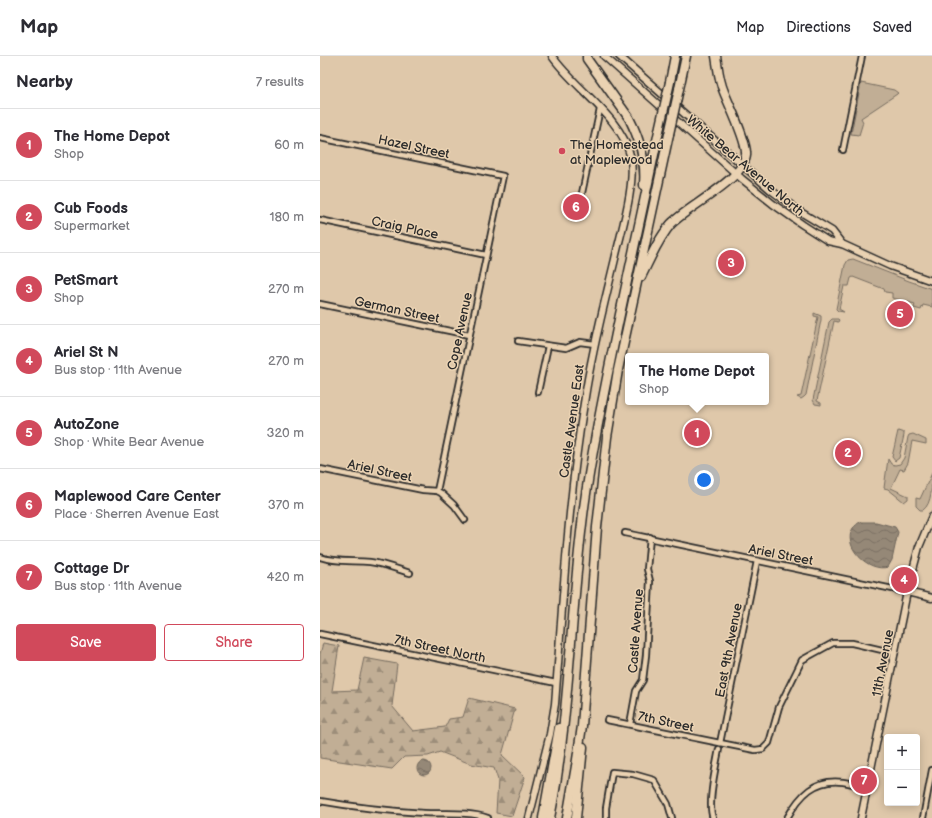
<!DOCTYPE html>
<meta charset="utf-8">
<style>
:root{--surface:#fff;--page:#f7f7f7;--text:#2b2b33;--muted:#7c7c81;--line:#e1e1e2;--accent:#d1495b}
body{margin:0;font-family:"Balsamiq Sans",sans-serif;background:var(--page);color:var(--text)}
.controls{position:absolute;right:12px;bottom:12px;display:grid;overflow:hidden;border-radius:4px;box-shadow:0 2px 10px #0003}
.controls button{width:36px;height:36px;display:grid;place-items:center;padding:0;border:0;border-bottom:1px solid var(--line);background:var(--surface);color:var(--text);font:20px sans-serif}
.you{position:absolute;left:384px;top:424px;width:14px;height:14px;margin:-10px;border:3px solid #fff;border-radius:50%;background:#1a73e8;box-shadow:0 0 0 6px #1a73e833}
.badge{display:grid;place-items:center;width:26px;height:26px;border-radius:50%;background:var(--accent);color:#fff;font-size:13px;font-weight:700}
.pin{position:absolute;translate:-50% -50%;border:2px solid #fff;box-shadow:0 1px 4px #0006}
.popup{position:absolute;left:305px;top:297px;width:144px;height:52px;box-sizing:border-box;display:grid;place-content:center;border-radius:4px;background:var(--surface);filter:drop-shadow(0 1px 3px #0005);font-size:13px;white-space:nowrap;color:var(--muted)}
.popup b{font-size:15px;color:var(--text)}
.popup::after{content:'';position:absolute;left:50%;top:100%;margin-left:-8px;border:8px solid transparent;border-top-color:var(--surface)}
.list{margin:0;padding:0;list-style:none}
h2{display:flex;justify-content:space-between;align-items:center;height:52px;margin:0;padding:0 16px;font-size:17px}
h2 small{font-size:13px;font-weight:400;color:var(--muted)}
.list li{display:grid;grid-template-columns:26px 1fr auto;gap:12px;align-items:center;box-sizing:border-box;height:72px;padding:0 16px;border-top:1px solid var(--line)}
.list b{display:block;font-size:15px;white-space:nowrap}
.list p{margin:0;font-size:13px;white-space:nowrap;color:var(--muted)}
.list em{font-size:13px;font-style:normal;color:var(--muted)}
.actions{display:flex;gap:8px;padding:12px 16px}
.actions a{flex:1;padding:9px 0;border:1px solid var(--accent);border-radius:4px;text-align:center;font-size:14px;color:var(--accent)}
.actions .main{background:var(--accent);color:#fff}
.map{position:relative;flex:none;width:612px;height:762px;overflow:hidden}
header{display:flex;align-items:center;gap:24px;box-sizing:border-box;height:56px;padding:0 20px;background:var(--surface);border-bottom:1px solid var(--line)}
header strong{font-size:19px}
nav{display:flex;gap:22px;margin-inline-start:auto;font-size:14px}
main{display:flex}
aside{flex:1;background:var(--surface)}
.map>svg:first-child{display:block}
.grass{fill:#c1ae95;stroke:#766c60}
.forest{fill:url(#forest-firs);stroke:#766c60}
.water{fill:url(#water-waves);stroke:#6b6359}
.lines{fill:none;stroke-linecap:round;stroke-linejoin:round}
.street-casing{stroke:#2b2b2b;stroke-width:8}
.secondary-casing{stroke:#2b2b2b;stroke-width:9}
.highway-casing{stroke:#2b2b2b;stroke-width:11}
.street{stroke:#ead2b2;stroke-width:4.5}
.secondary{stroke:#ead2b2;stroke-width:6}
.highway{stroke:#ead2b2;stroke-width:8}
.highway-bridge-casing{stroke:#2b2b2b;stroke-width:11;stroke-linecap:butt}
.highway-bridge{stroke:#ead2b2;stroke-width:8}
.poi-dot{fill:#d1495b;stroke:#ead2b2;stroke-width:1.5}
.labels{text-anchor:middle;stroke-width:3;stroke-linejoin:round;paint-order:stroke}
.poi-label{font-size:13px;fill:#2b2b2b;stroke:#ead2b2;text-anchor:start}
.street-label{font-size:13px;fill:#2b2b2b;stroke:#ead2b2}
</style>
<header>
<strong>Map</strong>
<nav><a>Map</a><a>Directions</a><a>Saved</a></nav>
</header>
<main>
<aside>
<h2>Nearby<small>7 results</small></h2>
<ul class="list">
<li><span class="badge">1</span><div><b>The Home Depot</b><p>Shop</p></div><em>60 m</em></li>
<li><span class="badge">2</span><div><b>Cub Foods</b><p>Supermarket</p></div><em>180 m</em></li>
<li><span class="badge">3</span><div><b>PetSmart</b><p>Shop</p></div><em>270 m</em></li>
<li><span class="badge">4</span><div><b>Ariel St N</b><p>Bus stop · 11th Avenue</p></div><em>270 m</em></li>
<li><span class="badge">5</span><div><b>AutoZone</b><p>Shop · White Bear Avenue</p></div><em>320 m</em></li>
<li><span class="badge">6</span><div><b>Maplewood Care Center</b><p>Place · Sherren Avenue East</p></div><em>370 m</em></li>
<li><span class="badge">7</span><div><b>Cottage Dr</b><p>Bus stop · 11th Avenue</p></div><em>420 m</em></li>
</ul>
<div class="actions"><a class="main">Save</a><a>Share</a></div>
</aside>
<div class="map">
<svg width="612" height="762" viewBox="0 0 612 762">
<defs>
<pattern id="forest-firs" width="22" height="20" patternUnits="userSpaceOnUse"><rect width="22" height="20" fill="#c1ae95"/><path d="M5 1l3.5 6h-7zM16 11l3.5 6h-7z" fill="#9d8e7a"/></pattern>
<pattern id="water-waves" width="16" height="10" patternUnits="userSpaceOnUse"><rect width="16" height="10" fill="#958877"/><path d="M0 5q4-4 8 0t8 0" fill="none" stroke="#7a6f62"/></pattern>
</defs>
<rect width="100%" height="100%" fill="#dfc8aa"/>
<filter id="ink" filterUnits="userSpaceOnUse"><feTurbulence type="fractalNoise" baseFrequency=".025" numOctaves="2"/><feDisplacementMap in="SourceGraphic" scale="8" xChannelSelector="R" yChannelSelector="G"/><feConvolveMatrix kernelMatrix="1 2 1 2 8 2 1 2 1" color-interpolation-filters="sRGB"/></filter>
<g filter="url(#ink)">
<!-- grass -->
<g class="grass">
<polygon points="541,27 574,34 578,37 577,38 541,62 543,66 539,79 531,78"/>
<polygon points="533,203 589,225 612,233 612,251 603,249 601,254 594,252 595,248 572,242 572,237 565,236 564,233 533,221 531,222 529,230 524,230 519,253 524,256 518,255 516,253 525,209 528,204"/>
<polygon points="494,257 501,260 501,264 486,339 484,341 481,343 477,341 481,340 498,261 494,260"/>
<polygon points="512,263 518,263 519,264 518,266 514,265 497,345 501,347 501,349 495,348 493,344 509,266"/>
<polygon points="578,375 584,377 584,379 579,402 575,405 572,401"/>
<polygon points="593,378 606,384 606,388 592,385 588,407 584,414 580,413 571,432 588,440 588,443 584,446 568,433 564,432 568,403 571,408 575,409 580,408 584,402 588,381 589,379"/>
<path d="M612,417c0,12 0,31 -9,37h-3l-4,-4v-8l4,1z"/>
</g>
<!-- forest -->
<polygon class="forest" points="3,587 19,590 12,635 37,634 44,602 77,608 72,650 93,675 125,671 129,663 143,661 149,642 195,653 182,699 205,721 192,760 176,757 178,724 174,712 151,708 120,696 108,700 84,701 72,713 0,702 0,598"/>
<!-- water -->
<g class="water">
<path d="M540,466h16l19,5 3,5 -6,28 -4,7c-19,6 -47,-21 -35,-39 2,-2 5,-5 7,-6z"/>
<circle cx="104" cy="712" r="7"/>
</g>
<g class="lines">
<defs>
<g id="street">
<polyline points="0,82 183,120 117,435"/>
<polyline points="523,94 542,0"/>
<polyline points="262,137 280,53"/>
<polyline points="0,164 166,199"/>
<polyline points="0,248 149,279"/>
<polyline points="198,285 246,292 260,286 275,288"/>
<polyline points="218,336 228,290"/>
<polyline points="0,413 103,434 117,435 121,437 134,449 145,464"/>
<polyline points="305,477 587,536"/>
<path d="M0,501c17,6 33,3 50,5 14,2 27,7 40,11"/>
<polyline points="0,578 236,627"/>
<polyline points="287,664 400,687 435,694 443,693 449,687 459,651 482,604 513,587 532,587 575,597"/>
<polyline points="310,668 316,635 323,624 326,599 330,525 327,513 330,481"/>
<polyline points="400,687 437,505"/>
<path d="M0,745c34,6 69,10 104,12 21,1 44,-2 64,5"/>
<polyline points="286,762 286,752 292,716 313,718 334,724 348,748 352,762"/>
<path d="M393,762c-6,-14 3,-52 6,-69"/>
<path d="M467,762c13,-23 28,-40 56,-36 8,1 16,4 24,6"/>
<polyline points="603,762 612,714"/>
</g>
<g id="secondary">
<polyline points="284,0 422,123 453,148 483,169 508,185 522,188 570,210 612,225"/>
<polyline points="299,0 451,134 479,155 512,175 522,188"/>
<polyline points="587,536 612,542"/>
<path d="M209,762l21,-84 5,-30c8,-103 13,-206 30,-307 7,-47 19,-92 30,-138 6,-27 22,-78 15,-104 -9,-38 -56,-67 -78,-99"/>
<polyline points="541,762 587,536 599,491 612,460"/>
</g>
<g id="highway">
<path d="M267,0v3l42,59c11,21 17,43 15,67"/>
<polyline points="350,26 355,0"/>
<polyline points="359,33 366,0"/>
<path d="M321,221c9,-18 17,-38 30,-53 17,-18 78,-47 75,-72 -1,-15 -16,-45 -22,-60 -5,-11 -6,-24 -8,-36"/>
<polyline points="223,762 239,672"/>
<path d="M230,762c19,-97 20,-196 32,-294 5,-46 14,-91 23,-136 17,-87 37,-175 55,-262"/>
<polyline points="247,762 256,710 262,670 277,471 287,381 298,314 349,78"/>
<polyline points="256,762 263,691"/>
</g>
</defs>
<!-- street casing -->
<use href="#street" class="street-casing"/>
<!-- secondary casing -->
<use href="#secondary" class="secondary-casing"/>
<!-- highway casing -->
<use href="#highway" class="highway-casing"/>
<!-- street -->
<use href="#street" class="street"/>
<!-- secondary -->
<use href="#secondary" class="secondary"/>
<!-- highway -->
<use href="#highway" class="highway"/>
<defs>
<g id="highway-bridge">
<polyline points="340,70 350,26"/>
<polyline points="349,78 359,33"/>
</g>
</defs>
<!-- highway-bridge casing -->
<use href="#highway-bridge" class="highway-bridge-casing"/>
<!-- highway-bridge -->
<use href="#highway-bridge" class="highway-bridge"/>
</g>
</g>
<!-- markers -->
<circle class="poi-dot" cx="242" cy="95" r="4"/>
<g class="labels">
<!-- poi labels -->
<g class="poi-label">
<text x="250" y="93">The Homestead<tspan x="250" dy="15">at Maplewood</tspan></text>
</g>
<!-- street labels -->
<g class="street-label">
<text transform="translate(94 90) rotate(12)" y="5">Hazel Street</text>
<text transform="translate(426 109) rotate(40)" y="5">White Bear Avenue North</text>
<text transform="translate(85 171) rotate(12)" y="5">Craig Place</text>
<text transform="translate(77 253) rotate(12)" y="5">German Street</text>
<text transform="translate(139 275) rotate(-78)" y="5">Cope Avenue</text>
<text transform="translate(251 365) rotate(-82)" y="5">Castle Avenue East</text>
<text transform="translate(60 414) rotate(12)" y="5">Ariel Street</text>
<text transform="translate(461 498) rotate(11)" y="5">Ariel Street</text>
<text transform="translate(315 575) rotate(-86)" y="5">Castle Avenue</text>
<text transform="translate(120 592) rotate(12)" y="5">7th Street North</text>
<text transform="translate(408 594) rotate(-79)" y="5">East 9th Avenue</text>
<text transform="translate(562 607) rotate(-79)" y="5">11th Avenue</text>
<text transform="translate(346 665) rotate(12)" y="5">7th Street</text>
</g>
</g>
</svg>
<div class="controls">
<button>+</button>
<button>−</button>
</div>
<div class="you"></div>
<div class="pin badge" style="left:377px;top:377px">1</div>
<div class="popup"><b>The Home Depot</b>Shop</div>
<div class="pin badge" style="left:528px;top:397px">2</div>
<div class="pin badge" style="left:411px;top:207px">3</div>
<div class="pin badge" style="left:584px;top:524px">4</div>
<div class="pin badge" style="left:580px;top:258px">5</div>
<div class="pin badge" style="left:256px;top:151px">6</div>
<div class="pin badge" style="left:544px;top:725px">7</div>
</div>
</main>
